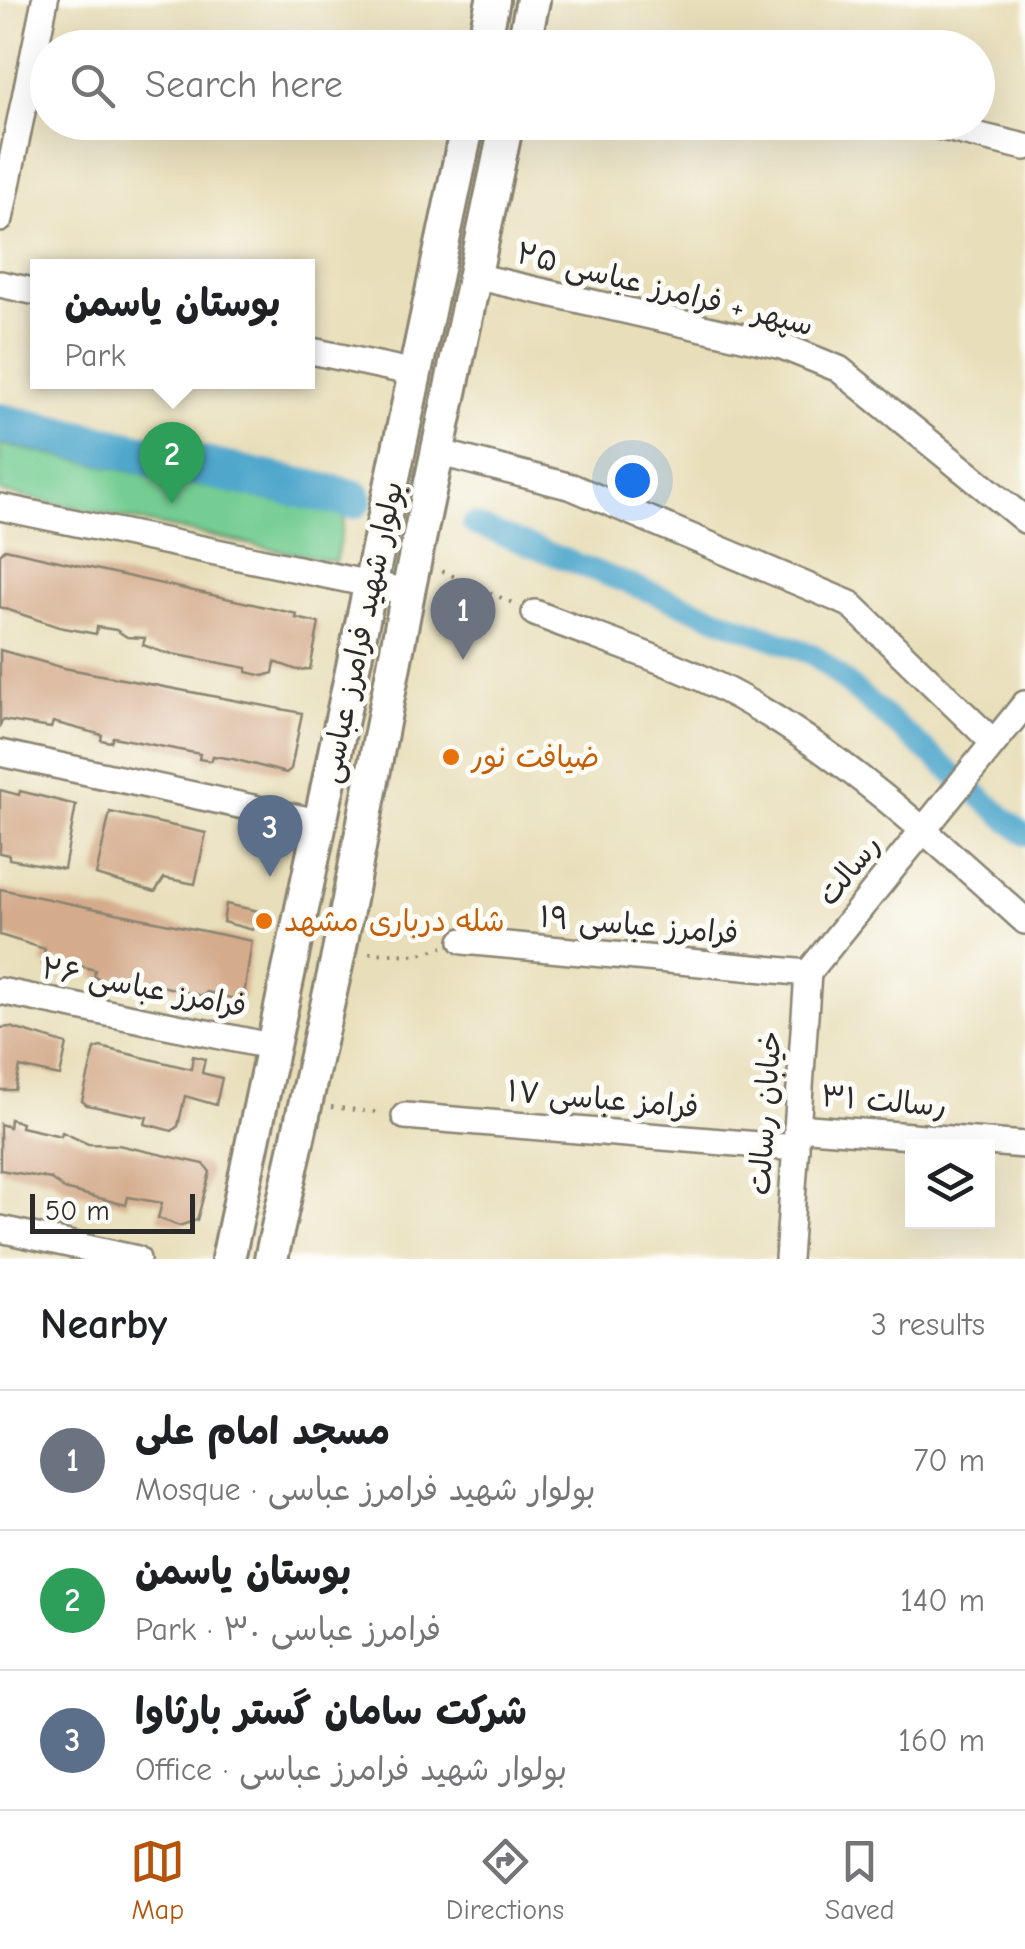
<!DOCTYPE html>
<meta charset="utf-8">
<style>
:root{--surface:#fff;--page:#f6f6f6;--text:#202124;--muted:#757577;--line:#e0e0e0;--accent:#b45309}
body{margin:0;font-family:"Comic Neue","Playpen Sans Arabic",sans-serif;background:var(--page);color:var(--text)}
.controls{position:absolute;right:30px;bottom:30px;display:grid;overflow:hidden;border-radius:0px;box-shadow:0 10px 40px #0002}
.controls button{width:90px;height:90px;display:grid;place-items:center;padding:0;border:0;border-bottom:2px solid var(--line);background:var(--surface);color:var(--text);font:50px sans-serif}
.scale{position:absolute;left:30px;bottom:25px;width:165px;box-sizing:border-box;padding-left:10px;border:5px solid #2b2b2b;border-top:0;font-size:28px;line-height:35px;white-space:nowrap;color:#2b2b2b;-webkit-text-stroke:8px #fdfcf7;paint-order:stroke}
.you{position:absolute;left:632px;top:480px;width:35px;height:35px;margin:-25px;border:8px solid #fff;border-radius:50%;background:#1a73e8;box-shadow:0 0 0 15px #1a73e833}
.badge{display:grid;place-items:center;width:65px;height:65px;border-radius:50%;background:var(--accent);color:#fff;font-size:32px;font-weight:700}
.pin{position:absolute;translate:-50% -82px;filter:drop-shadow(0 2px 5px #0008)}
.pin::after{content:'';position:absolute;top:52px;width:35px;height:30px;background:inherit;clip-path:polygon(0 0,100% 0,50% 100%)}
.popup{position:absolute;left:30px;top:259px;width:285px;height:130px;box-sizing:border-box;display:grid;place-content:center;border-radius:0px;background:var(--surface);filter:drop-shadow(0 2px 8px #0005);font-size:32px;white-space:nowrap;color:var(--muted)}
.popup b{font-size:38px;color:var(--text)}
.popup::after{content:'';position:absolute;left:50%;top:100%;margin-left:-20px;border:20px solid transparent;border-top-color:var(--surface)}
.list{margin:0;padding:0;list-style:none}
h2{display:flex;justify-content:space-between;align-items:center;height:130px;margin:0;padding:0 40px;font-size:42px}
h2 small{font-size:32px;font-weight:400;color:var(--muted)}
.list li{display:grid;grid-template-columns:65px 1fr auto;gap:30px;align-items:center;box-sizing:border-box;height:140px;padding:0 40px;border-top:2px solid var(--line)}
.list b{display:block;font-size:38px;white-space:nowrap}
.list p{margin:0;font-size:32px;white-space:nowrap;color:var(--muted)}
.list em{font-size:32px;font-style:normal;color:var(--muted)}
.icon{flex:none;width:55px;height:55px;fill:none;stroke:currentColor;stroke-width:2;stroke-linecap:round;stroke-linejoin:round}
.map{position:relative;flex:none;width:1025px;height:1259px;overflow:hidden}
.search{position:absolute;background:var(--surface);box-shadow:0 10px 40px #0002;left:30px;right:30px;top:30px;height:110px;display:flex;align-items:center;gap:25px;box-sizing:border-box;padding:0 35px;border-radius:55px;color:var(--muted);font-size:38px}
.sheet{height:550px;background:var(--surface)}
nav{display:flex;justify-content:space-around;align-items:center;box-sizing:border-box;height:140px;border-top:2px solid var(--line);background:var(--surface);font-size:28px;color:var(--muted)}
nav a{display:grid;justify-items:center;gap:5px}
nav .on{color:var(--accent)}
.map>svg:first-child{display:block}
.green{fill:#74cd93;stroke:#507c5f;stroke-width:2.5}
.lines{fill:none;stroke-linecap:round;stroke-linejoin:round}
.canal{stroke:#4fa7cc;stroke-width:22}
.river{stroke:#4fa7cc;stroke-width:40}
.building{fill:#d4ab8b}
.minor-casing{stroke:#8a8472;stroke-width:30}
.major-casing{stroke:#8a8472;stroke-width:38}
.path{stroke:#8a8472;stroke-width:4;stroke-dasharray:2.5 8;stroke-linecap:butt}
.minor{stroke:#fff;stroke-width:25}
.major{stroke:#fff;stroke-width:32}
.food-dot{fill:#e8710a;stroke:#fdfcf7;stroke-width:4}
.labels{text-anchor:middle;stroke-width:10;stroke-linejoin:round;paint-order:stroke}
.street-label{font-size:30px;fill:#2b2b2b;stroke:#fdfcf7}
.food-label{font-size:30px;fill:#c56008;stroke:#fdfcf7;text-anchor:start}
</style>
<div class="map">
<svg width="1025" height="1259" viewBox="0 0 1025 1259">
<rect width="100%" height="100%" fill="#fdfcf7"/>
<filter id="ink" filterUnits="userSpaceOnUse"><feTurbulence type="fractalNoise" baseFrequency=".01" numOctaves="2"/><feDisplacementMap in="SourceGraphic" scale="20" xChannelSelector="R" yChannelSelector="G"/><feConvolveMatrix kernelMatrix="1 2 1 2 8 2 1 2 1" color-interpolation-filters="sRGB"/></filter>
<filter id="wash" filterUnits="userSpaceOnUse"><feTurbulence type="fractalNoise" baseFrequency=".0048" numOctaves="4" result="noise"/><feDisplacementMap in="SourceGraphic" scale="40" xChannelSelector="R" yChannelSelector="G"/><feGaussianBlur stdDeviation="2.25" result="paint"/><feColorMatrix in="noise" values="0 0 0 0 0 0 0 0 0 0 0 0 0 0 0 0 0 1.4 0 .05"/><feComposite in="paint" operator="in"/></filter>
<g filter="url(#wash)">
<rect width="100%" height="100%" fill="#e8deb9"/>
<!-- green -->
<polygon class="green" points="0,444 345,516 335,562 0,492"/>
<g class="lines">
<!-- canal -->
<polyline class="canal" points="473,524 814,655 1025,835"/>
<!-- river -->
<polyline class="river" points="0,423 353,499"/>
</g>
<g id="blocks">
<!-- building -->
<g class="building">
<polygon points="5,549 297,614 296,618 319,623 310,669 297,670 275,662 273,673 264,676 247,672 247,668 162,652 143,645 145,638 127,637 116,630 97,627 96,634 59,627 0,607 0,554"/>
<polygon points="0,650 64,668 302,713 291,769 286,773 233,759 213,756 211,761 199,759 200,754 113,737 111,742 101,740 102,735 53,722 51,728 3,720 0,725"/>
<polygon points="0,790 19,795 20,791 76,805 64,869 9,859 9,855 0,853"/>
<polygon points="110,812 206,833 195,884 164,878 155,892 96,875"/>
<polygon points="0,889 252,941 244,996 239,1000 207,992 203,996 141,981 139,990 130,990 94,977 95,970 58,960 55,966 42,964 45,949 0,935"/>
<polygon points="226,904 258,911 253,930 223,922"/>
<polygon points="10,1027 67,1044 60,1076 20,1067 15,1090 0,1090 0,1028"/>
<polygon points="100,1047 191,1069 193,1056 205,1059 202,1073 222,1078 216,1105 185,1096 178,1126 172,1131 145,1124 147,1117 87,1105 82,1101 95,1049"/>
<polygon points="10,1119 22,1123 21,1127 61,1136 62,1132 88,1144 118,1145 204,1164 210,1172 197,1220 179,1226 158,1218 162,1203 128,1197 126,1205 64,1189 51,1179 0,1170 0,1124 9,1127"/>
</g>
</g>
</g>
<g filter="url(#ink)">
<use href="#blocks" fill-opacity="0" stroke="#8a8472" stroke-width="2.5"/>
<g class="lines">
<defs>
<g id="minor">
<polyline points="921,122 1025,147"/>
<polyline points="0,219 45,0"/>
<polyline points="474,276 782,346 839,369 1025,520"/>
<polyline points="0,284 37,292"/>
<polyline points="307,350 415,373"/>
<polyline points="437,452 572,487 850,604 993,742"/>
<polyline points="0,507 408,592"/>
<path d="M535,613c67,27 141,49 204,84 106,59 197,143 286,224"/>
<polyline points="0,753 322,823"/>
<polyline points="463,941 808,973"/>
<polyline points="808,973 1025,704"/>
<polyline points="0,991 275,1047"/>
<polyline points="405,1116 796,1148"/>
<polyline points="797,1127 1025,1145"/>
<polyline points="0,1229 137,1259"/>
<polyline points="788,1259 808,973"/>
</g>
<g id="major">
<polyline points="483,48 493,0"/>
<polyline points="523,48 533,0"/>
<polyline points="228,1259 468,122"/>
<polyline points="271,1259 339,952 408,592 507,122"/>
</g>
</defs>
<!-- minor casing -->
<use href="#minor" class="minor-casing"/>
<!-- major casing -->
<use href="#major" class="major-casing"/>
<!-- path -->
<g class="path">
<polyline points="554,35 608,48"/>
<polyline points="374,122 438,136"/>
<polyline points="442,571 515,604"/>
<polyline points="369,953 417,955 443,947"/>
<polyline points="331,1107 381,1113"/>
</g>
<!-- minor -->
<use href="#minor" class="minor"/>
<!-- major -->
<use href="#major" class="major"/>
</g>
</g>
<!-- markers -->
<g class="food-dot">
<circle cx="451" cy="757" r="10"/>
<circle cx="264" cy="921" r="10"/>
</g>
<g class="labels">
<!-- street labels -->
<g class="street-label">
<text transform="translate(665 289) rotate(14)" y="10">سپهر + فرامرز عباسی ۲۵</text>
<text transform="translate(361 632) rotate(-78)" y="10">بولوار شهید فرامرز عباسی</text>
<text transform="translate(849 870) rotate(-51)" y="10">رسالت</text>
<text transform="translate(639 925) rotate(5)" y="10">فرامرز عباسی ۱۹</text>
<text transform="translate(144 987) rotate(11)" y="10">فرامرز عباسی ۲۶</text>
<text transform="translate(603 1099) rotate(5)" y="10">فرامز عباسی ۱۷</text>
<text transform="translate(884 1101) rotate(5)" y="10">رسالت ۳۱</text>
<text transform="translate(765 1113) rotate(-86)" y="10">خیابان رسالت</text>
</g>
<!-- food labels -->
<g class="food-label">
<text x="471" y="767">ضیافت نور</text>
<text x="284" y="931">شله درباری مشهد</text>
</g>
</g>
</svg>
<div class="controls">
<button><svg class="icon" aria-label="layers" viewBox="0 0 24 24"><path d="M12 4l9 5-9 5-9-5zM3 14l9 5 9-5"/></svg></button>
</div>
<div class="scale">50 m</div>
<div class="you"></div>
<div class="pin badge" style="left:463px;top:660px;background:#6b7280">1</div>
<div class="pin badge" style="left:172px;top:504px;background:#2e9e5b">2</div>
<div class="popup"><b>بوستان یاسمن</b>Park</div>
<div class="pin badge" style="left:270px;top:877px;background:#5c6f8a">3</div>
<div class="search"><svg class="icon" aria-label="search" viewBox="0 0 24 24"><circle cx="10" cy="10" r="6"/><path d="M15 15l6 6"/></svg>Search here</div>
</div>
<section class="sheet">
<h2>Nearby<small>3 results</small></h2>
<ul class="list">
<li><span class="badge" style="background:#6b7280">1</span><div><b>مسجد امام علی</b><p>Mosque · بولوار شهید فرامرز عباسی</p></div><em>70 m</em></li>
<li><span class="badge" style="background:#2e9e5b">2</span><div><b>بوستان یاسمن</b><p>Park · فرامرز عباسی ۳۰</p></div><em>140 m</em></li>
<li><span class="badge" style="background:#5c6f8a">3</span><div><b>شرکت سامان گستر بارثاوا</b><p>Office · بولوار شهید فرامرز عباسی</p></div><em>160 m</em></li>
</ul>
</section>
<nav>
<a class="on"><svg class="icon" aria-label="map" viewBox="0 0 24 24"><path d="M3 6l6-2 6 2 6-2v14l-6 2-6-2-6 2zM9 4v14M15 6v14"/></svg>Map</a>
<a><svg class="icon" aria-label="directions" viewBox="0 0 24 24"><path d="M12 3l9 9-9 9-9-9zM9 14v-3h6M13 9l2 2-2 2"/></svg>Directions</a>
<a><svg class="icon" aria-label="saved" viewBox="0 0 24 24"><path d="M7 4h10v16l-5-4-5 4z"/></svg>Saved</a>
</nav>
